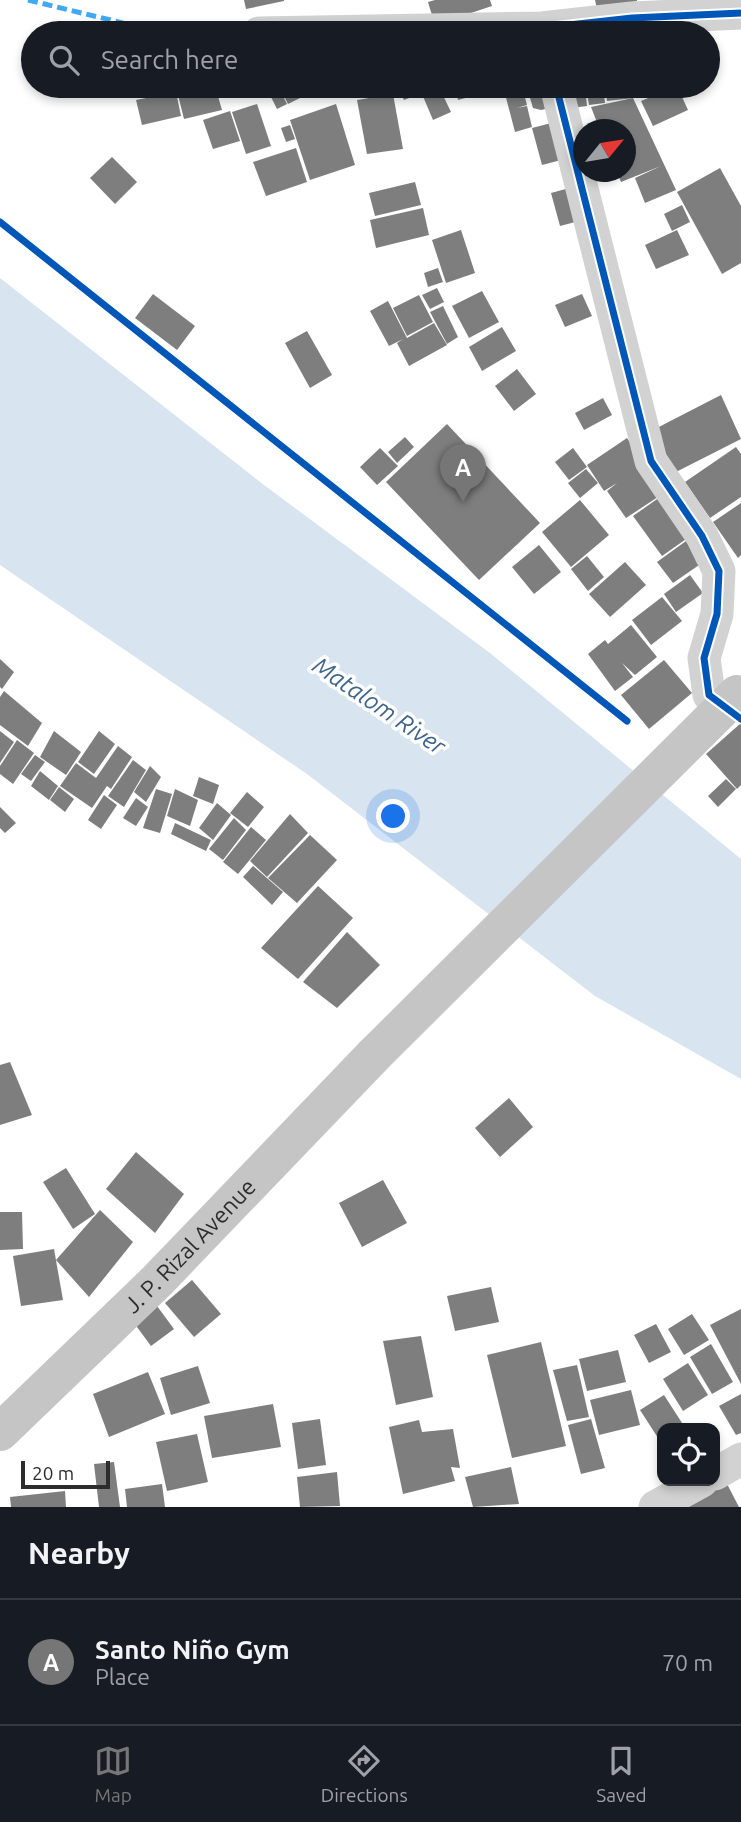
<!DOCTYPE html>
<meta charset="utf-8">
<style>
:root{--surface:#171b24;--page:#242831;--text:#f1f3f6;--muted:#9ea1a6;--line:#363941;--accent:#767676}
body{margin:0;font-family:Ubuntu,sans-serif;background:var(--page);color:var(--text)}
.controls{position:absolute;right:21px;bottom:21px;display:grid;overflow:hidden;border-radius:14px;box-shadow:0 4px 10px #0003}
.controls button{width:63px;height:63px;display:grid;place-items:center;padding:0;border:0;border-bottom:2px solid var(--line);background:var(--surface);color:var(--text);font:35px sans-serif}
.compass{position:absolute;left:573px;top:119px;width:63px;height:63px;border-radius:50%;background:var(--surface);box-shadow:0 4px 10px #0003;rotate:60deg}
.scale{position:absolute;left:21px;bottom:18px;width:89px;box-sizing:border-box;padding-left:7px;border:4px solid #2d2d2d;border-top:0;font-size:19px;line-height:24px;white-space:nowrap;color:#2d2d2d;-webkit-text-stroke:5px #fff;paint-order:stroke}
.you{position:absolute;left:394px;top:817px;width:24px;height:24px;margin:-18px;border:5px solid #fff;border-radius:50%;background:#1a73e8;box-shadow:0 0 0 10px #1a73e833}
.badge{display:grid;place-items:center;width:46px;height:46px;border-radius:50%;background:var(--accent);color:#fff;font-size:23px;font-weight:700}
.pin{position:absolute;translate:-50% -58px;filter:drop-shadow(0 2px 4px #0008)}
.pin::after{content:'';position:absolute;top:37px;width:24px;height:21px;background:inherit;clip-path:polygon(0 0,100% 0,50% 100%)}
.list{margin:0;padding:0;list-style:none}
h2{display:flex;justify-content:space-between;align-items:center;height:91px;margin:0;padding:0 28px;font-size:30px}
h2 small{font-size:23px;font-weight:400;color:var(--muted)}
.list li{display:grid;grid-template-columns:46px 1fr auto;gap:21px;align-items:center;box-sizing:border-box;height:126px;padding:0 28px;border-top:2px solid var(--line)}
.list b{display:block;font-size:26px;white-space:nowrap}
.list p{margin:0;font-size:23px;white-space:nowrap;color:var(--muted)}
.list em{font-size:23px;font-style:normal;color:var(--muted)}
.icon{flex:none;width:38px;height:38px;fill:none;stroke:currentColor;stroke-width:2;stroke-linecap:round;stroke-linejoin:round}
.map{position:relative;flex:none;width:741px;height:1507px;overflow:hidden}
.search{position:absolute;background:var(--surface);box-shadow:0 4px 10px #0003;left:21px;right:21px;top:21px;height:77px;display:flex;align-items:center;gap:18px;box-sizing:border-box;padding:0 24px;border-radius:38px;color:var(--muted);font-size:26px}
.sheet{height:217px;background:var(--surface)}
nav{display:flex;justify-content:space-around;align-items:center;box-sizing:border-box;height:98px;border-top:2px solid var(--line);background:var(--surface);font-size:19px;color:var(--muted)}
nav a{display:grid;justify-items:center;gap:4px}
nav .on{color:var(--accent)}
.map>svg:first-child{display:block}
.water{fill:#d8e4f0}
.building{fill:#7e7e7e}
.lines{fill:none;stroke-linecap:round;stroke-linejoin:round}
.street{stroke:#d2d2d2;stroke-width:33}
.primary{stroke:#c5c5c5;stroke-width:38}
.primary-bridge{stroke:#c5c5c5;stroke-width:38}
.quiet{stroke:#3fa9f5;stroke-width:5;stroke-dasharray:10 5;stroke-linecap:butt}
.cycleway-casing{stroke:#fff;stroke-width:11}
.cycleway{stroke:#0057b8;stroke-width:7}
.labels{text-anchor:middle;stroke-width:7;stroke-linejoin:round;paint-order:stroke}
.street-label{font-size:23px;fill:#2d2d2d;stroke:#fff}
.water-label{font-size:24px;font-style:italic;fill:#3e658c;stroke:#fff}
</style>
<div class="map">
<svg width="741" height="1507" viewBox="0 0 741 1507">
<rect width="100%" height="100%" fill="#fff"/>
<!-- water -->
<polygon class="water" points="0,278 264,485 490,653 741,859 741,1079 595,996 307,774 0,565"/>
<!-- building -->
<g class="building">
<polygon points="244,0 284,0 284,1 246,9"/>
<polygon points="435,0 490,0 492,6 435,25 428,2"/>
<polygon points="595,0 637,0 637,1 597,9"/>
<polygon points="135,86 178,86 179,90 138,98"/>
<polygon points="215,86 222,110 184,119 178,95"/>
<polygon points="279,86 301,86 306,95 288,104"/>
<polygon points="397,86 440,86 404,100"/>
<polygon points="470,86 473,96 458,100 455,88"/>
<polygon points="522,86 527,105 517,108 527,106 532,127 515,132 504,90"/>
<polygon points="548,86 554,107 541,110 533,108 527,88"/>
<polygon points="568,86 585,86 587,106 571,108"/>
<polygon points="586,86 603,86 605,103 589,105"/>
<polygon points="605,86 633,86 634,98 607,101"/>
<polygon points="677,86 688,110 653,126 641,101"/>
<polygon points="439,87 451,112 433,120 422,94"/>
<polygon points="280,90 287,104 277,109 270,95"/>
<polygon points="176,92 181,116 142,125 136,100"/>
<polygon points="393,94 403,149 367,154 357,100"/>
<polygon points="633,98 676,190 645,203 635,178 661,166 621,182 617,172 626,172 626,130 600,130 591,107"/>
<polygon points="257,104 271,146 246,154 232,112"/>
<polygon points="336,104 355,165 310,180 290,120"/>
<polygon points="230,111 240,141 213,149 203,120"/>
<polygon points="559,121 569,158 542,165 532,128"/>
<polygon points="290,125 295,139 286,142 281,128"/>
<polygon points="296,148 307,182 266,196 253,162"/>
<polygon points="112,157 137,182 115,204 90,178"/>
<polygon points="720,168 741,206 741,263 722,274 677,192"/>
<polygon points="415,182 421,205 375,216 369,193"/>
<polygon points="573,187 583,220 560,226 551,193"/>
<polygon points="682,205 690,222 672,231 664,214"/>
<polygon points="423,208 429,235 376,248 370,220"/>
<polygon points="461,230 475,273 446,283 432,240"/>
<polygon points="677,230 689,255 656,269 645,245"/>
<polygon points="438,268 443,282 428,287 424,273"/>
<polygon points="437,288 444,302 430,309 422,295"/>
<polygon points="482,291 499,322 469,338 452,306"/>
<polygon points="153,294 195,326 177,350 135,318"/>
<polygon points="582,294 592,316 565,327 555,305"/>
<polygon points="419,295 433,322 407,336 393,308"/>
<polygon points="388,301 407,338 434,323 447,345 409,366 397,343 403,339 389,346 370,311"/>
<polygon points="443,306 458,337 447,344 430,312"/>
<polygon points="502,327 516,351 482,371 469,347"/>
<polygon points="307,331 332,375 310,388 285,343"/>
<polygon points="517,369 536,394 514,411 495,386"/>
<polygon points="721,395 741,439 672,474 651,431"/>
<polygon points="603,398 612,415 584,430 575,413"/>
<polygon points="447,424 540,523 479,580 386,482"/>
<polygon points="405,437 414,447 397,463 388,452"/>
<polygon points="627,438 664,493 626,518 607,491 617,483 604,491 587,465"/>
<polygon points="736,447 741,454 741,497 710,518 685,482"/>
<polygon points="380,448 398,466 377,485 360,467"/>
<polygon points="573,448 587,467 569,480 555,462"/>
<polygon points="586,469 598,483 580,498 568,483"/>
<polygon points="660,497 689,537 662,556 633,516"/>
<polygon points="580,500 609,535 571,567 542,532"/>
<polygon points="741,503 741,555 738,558 713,522"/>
<polygon points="686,541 702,563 673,583 657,562"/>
<polygon points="539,545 561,572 534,594 512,567"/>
<polygon points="587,556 604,577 588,591 571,569"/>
<polygon points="625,562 646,585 610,617 589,594"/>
<polygon points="690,575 703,593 676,612 664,594"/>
<polygon points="662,597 682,621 651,645 632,620"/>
<polygon points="631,625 657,657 635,675 622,663 633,677 615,691 588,654 605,640 608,644"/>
<polygon points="0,659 14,672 2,689 0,687"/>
<polygon points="664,660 692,693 649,729 621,695"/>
<polygon points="4,691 42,723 28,746 0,725 0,697"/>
<polygon points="741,723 741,785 737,789 706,754"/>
<polygon points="0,731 14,742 0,763"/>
<polygon points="54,731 81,752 66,775 40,757"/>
<polygon points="99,731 115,744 94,774 78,762"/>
<polygon points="17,740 34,753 13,784 0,774 0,766"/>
<polygon points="118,746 132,757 111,789 107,786 92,808 60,786 76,763 96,778"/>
<polygon points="35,755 45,762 31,781 21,774"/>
<polygon points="133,760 146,770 124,807 108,796"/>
<polygon points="150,766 161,777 146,802 134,792"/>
<polygon points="40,771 58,786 49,800 31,786"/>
<polygon points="199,777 219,785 213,804 193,796"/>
<polygon points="726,779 736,789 718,807 708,796"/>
<polygon points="59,787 74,799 65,812 50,800"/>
<polygon points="156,789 172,794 160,833 143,828"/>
<polygon points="175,789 198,800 190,826 167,816"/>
<polygon points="247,792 264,807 248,827 230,813"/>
<polygon points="104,795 117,805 101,829 88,820"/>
<polygon points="136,798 148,807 136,826 123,818"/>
<polygon points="217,803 231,815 213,840 199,828"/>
<polygon points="0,807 16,823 5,833 0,828"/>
<polygon points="290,814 308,833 267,877 250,861"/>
<polygon points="234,818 246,830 223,860 209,849"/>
<polygon points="175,823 211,840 206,851 171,834"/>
<polygon points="251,827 266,840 238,874 223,862"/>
<polygon points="310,835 337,860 297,903 268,878"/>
<polygon points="253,866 283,892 272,905 243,877"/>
<polygon points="318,886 353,918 298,979 261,948"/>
<polygon points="347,932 380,965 337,1008 303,982"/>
<polygon points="10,1062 32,1115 0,1125 0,1065"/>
<polygon points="509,1098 533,1127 500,1157 475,1128"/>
<polygon points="136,1152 184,1194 155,1233 106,1189"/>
<polygon points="66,1168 95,1214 73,1229 43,1182"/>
<polygon points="383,1180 407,1223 362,1247 339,1203"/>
<polygon points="100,1210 133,1242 89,1297 56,1260"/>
<polygon points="0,1212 22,1212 23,1249 0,1250"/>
<polygon points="54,1249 63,1300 21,1306 13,1256"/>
<polygon points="192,1280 221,1314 194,1337 165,1303"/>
<polygon points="491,1287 499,1322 455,1331 447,1296"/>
<polygon points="157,1306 174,1329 151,1346 134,1323"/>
<polygon points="741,1309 741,1384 710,1325"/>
<polygon points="692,1314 709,1340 684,1355 668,1329"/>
<polygon points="656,1324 671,1352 649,1363 634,1335"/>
<polygon points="421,1336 433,1397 396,1405 383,1341"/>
<polygon points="541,1342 566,1446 512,1458 487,1355"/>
<polygon points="711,1344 733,1382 712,1394 690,1357"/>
<polygon points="618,1350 626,1382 587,1391 579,1359"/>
<polygon points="688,1363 708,1395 683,1411 663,1379"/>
<polygon points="577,1365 589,1417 567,1421 553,1370"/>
<polygon points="198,1366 210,1403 171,1415 160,1378"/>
<polygon points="148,1372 165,1414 109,1437 93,1394"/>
<polygon points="631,1390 640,1425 599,1435 590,1400"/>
<polygon points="741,1394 741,1433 736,1435 719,1406"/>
<polygon points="664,1395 684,1426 662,1428 660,1441 640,1410"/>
<polygon points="273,1404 281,1447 212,1458 204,1416"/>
<polygon points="320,1419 326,1465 298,1469 292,1423"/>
<polygon points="591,1419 605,1468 581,1474 568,1425"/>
<polygon points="419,1420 422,1432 453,1429 460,1468 451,1467 455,1481 403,1494 389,1427"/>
<polygon points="197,1434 208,1482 167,1491 156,1442"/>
<polygon points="114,1462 120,1507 99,1507 94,1464"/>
<polygon points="511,1467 519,1504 473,1507 465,1477"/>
<polygon points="337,1472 340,1506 300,1507 297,1477"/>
<polygon points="726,1482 739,1507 688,1507"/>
<polygon points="162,1484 165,1507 127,1507 125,1489"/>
<polygon points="65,1491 66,1507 11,1507 10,1497"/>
</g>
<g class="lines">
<!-- street -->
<g class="street">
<polyline points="259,33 542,28 632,18 741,13"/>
<polyline points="556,86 651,461 702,536 719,571 717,614 704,658 709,695"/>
<polyline points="715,1474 741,1459"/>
<polyline points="655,1507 702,1481"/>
</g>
<!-- primary -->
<path class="primary" id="s1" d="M0,1432l157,-151 217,-226"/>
<!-- primary-bridge -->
<polyline class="primary-bridge" points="374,1055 737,694"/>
<!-- quiet -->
<polyline class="quiet" points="28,0 164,33"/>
<defs>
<g id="cycleway">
<polyline points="259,33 542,28 632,18 741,13"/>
<polyline points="556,86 651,461 702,536 719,571 717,614 704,658 709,695 741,719"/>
<polyline points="0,222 627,721"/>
</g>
</defs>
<!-- cycleway casing -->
<use href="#cycleway" class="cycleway-casing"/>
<!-- cycleway -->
<use href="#cycleway" class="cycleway"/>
</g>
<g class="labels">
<!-- street labels -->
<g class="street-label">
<text dy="8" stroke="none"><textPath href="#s1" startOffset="266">J. P. Rizal Avenue</textPath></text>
</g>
<!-- water labels -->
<g class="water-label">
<text transform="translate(379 706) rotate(34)" y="8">Matalom River</text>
</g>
</g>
</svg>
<div class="controls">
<button><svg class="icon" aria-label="locate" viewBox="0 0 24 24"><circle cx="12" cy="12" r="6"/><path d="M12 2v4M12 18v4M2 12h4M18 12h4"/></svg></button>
</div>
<svg class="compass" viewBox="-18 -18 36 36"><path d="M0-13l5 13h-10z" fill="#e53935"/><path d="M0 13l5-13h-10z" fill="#9ea1a6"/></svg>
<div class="scale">20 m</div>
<div class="you"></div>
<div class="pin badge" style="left:463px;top:502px">A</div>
<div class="search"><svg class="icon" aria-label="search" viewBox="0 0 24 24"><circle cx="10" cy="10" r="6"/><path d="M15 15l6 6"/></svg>Search here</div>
</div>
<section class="sheet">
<h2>Nearby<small></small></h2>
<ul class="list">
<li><span class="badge">A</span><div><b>Santo Niño Gym</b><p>Place</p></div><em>70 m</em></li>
</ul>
</section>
<nav>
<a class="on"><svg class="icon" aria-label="map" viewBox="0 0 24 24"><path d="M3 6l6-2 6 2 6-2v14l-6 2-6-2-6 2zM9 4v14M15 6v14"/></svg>Map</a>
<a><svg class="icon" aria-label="directions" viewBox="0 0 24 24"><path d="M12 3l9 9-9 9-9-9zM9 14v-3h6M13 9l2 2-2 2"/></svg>Directions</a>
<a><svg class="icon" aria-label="saved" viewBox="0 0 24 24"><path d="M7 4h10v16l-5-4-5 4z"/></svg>Saved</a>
</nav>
